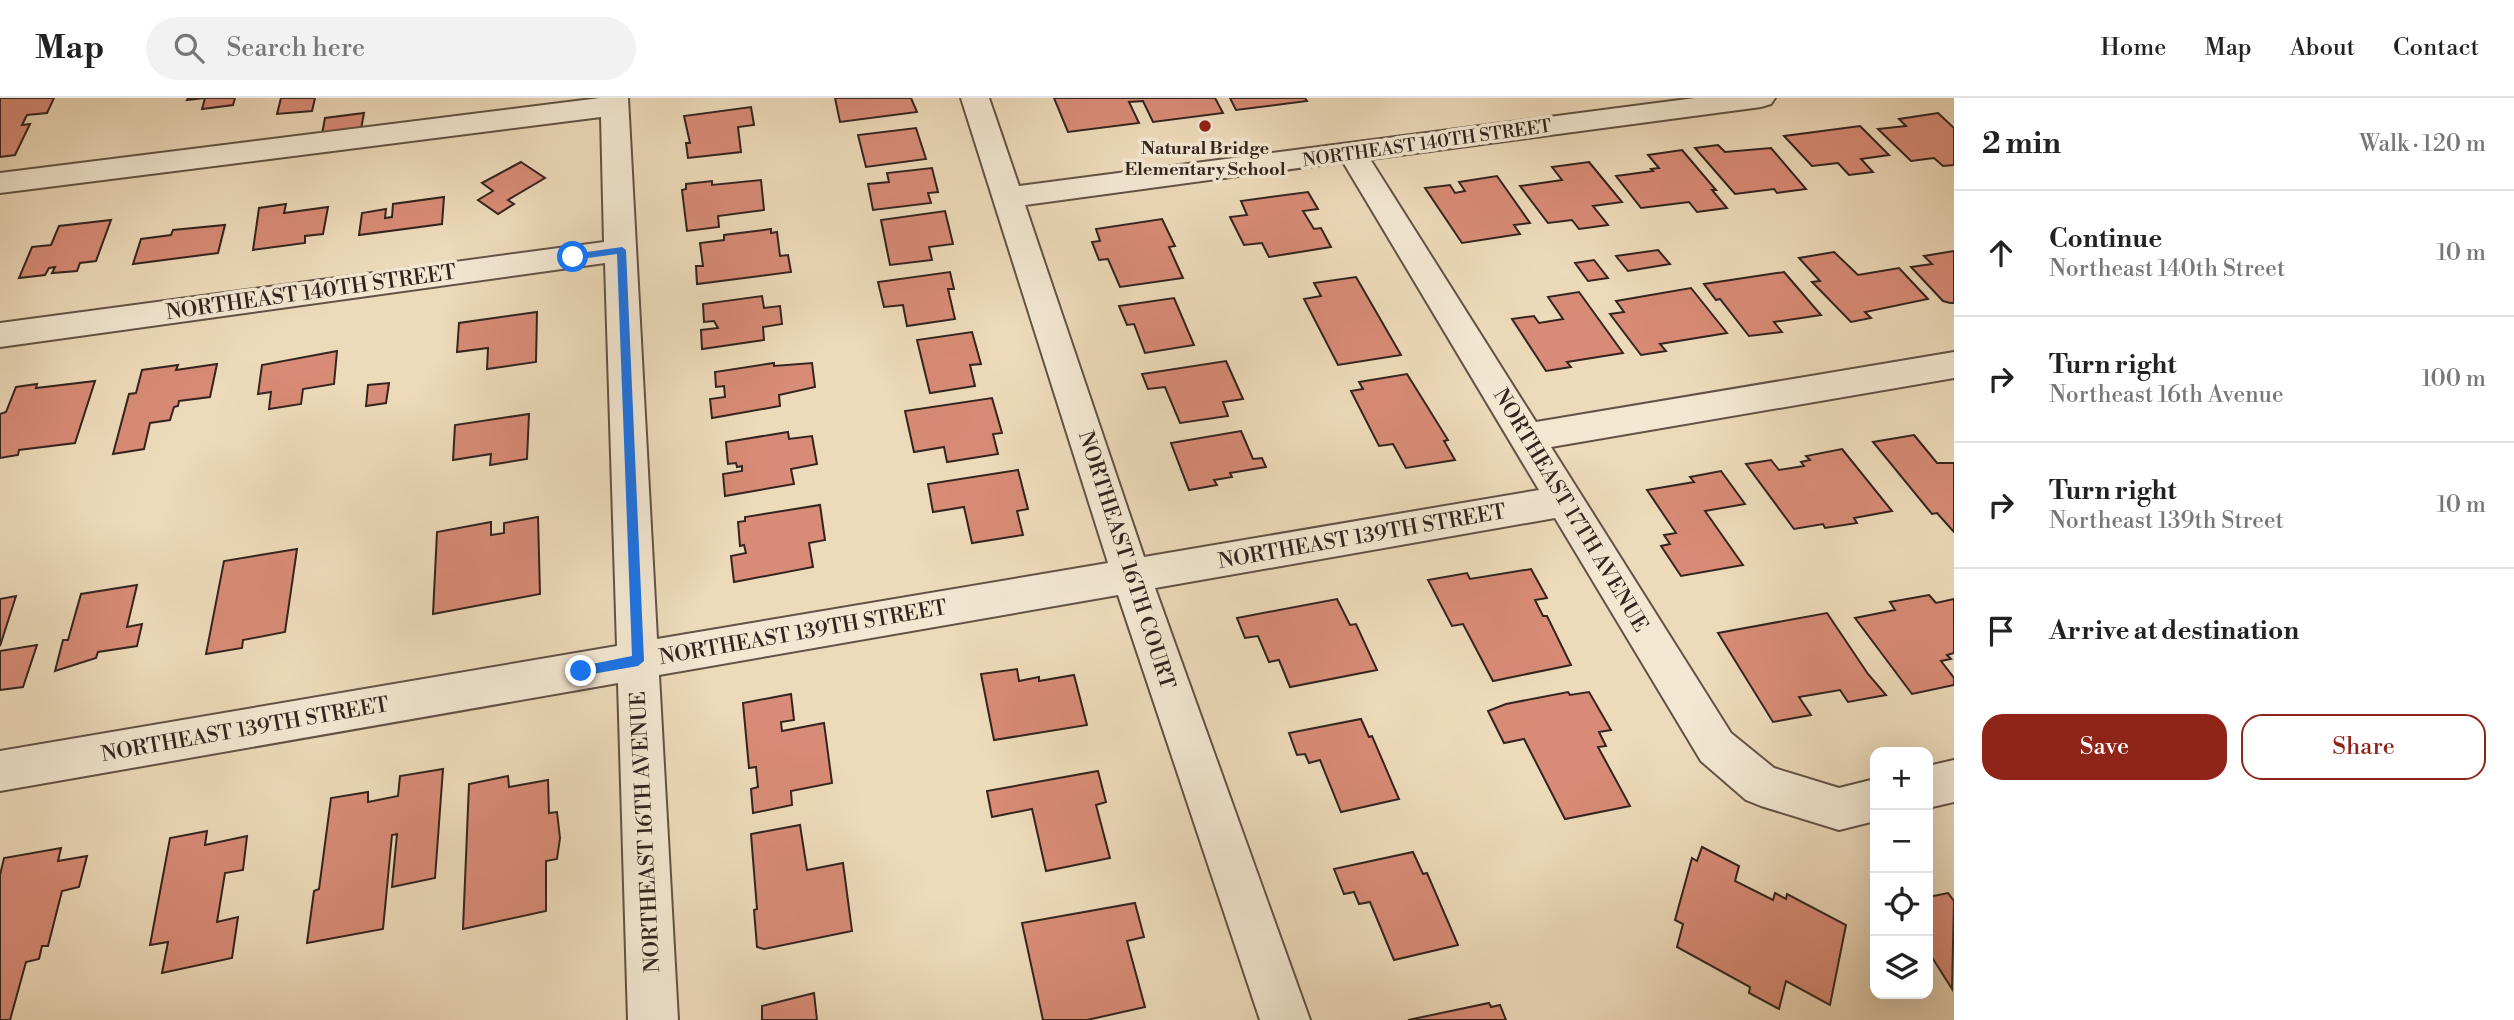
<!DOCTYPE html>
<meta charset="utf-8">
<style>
:root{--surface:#fff;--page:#f2f2f2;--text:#222;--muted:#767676;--line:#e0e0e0;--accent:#8f2418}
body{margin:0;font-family:"Libre Bodoni",serif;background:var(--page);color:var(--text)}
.controls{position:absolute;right:21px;bottom:21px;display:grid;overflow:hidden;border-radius:14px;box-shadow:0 7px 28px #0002}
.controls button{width:63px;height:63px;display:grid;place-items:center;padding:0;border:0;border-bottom:2px solid var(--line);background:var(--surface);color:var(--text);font:35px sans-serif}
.stop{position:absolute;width:21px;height:21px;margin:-16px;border:5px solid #1a73e8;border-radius:50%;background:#fff}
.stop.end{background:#1a73e8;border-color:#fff;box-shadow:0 2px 7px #0008}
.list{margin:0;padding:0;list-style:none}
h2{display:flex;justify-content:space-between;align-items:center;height:91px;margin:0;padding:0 28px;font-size:30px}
h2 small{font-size:23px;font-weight:400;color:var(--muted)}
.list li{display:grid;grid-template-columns:46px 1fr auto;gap:21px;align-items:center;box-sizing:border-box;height:126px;padding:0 28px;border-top:2px solid var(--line)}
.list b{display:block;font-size:26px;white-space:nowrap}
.list p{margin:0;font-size:23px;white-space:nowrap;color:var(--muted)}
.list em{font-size:23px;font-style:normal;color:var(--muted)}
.actions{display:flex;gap:14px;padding:21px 28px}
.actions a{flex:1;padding:16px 0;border:2px solid var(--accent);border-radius:21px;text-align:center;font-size:24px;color:var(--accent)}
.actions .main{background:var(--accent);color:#fff}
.icon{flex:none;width:38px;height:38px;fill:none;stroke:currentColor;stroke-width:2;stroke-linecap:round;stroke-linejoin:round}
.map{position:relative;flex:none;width:1954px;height:922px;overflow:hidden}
header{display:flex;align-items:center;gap:42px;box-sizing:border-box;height:98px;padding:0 35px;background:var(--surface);border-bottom:2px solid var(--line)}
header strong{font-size:33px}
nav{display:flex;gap:38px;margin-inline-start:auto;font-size:24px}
.search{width:490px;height:63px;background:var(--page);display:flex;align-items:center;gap:18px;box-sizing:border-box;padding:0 24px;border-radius:38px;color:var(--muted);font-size:26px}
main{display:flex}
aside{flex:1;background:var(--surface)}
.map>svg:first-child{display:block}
.building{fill:#d88b76;stroke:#33241e;stroke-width:2}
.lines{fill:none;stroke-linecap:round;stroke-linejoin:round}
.minor-casing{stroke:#625245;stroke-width:4}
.minor{fill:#f3e7d2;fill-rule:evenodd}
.route{fill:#1a73e8}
.poi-dot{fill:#8f2418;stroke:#f3e7d2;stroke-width:2.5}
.labels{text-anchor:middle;stroke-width:7;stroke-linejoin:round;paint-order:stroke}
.far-street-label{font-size:18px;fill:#33241e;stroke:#f3e7d2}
.far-poi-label{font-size:18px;font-weight:bold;fill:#33241e;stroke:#f3e7d2}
.street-label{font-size:21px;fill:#33241e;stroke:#f3e7d2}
</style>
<header>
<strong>Map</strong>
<div class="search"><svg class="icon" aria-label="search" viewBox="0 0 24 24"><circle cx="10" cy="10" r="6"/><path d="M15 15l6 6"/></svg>Search here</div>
<nav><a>Home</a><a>Map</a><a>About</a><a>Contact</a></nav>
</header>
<main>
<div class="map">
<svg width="1954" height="922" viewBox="0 0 1954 922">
<rect width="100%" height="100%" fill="#eddaba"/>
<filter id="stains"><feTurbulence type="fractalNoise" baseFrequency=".00286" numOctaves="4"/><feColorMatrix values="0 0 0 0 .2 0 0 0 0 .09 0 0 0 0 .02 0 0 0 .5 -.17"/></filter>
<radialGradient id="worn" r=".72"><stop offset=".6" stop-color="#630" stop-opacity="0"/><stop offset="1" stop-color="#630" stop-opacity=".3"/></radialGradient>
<!-- building -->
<g class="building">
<polygon points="0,0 54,0 47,15 27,17 22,27 30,26 15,57 0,59"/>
<polygon points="188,0 235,0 233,7 202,11 205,0 187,2"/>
<polygon points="281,0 315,0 312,13 277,16"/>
<polygon points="835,0 911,0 917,14 840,24"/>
<polygon points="1054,0 1215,0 1223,15 1153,24 1143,3 1129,4 1139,25 1068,34"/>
<polygon points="1230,0 1305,0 1307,3 1236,12"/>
<polygon points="751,9 754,27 738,29 741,54 688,60 686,45 690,45 684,18"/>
<polygon points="364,15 361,31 322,36 325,20"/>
<polygon points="1938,15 1954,30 1954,67 1943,68 1934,60 1911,63 1878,31 1906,28 1899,21"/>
<polygon points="1860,28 1889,57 1861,61 1873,74 1849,77 1838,65 1812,68 1784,38"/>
<polygon points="916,30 926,61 866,69 858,37"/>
<polygon points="1718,47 1725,54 1771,50 1806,91 1777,95 1774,91 1735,96 1695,50"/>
<polygon points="1682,52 1716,92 1712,92 1727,110 1697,114 1689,104 1641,110 1616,78 1653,73 1651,71 1659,70 1648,57"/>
<polygon points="521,64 545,80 508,102 514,106 498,116 478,102 493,93 482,85"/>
<polygon points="1589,64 1622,104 1593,108 1608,127 1579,131 1572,122 1548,125 1520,88 1562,82 1552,69"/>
<polygon points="932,70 938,94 928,95 931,105 873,112 868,86 889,84 887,75"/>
<polygon points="1497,78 1530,125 1514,127 1520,136 1462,145 1425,90 1450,87 1455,95 1465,93 1459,84"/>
<polygon points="761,82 764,112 718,118 719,129 687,133 682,92 686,91 686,86 712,83 712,87"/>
<polygon points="1308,94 1318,111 1303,113 1314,131 1321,130 1331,149 1269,159 1262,145 1244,147 1230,119 1247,117 1241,103"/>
<polygon points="444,99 442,126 359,137 362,115 386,111 385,120 392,119 393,106"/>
<polygon points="286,106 284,115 328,109 323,136 305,138 305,145 253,152 259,110"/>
<polygon points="945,113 953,146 929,149 932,162 890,167 881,122"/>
<polygon points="1162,121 1175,148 1169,149 1183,180 1120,189 1108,161 1099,162 1092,144 1100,143 1096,131"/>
<polygon points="111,122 96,163 80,165 77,173 52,175 55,169 49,170 45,177 19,180 32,149 51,147 59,128"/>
<polygon points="225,127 218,155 133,166 141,141 171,137 173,132"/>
<polygon points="771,131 771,135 777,134 780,158 788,157 791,174 697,186 696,168 703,168 700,145 724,142 724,137"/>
<polygon points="1658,152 1670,166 1628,173 1616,158"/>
<polygon points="1954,153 1954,205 1950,205 1943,203 1911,169 1932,166 1924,158"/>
<polygon points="1834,154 1858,177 1899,170 1928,201 1865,214 1871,220 1851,224 1812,184 1820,183 1799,160"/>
<polygon points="1594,162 1608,180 1588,183 1575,165"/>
<polygon points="950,174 954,191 948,191 955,221 907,228 903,207 884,209 878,184"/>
<polygon points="1784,174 1821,217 1774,224 1782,234 1749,238 1720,201 1716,202 1704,186"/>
<polygon points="1356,179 1401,257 1338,267 1304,201 1321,198 1314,185"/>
<polygon points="1691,190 1727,235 1660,246 1666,253 1641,257 1610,216 1624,214 1616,203"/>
<polygon points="1579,194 1623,255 1567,264 1571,269 1546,273 1512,221 1534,218 1539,225 1563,221 1548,199"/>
<polygon points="762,198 764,210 780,208 782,226 763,229 764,242 702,251 701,232 718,230 714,223 704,224 703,206"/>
<polygon points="1174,200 1194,247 1145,255 1134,226 1127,227 1119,208"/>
<polygon points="537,214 536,264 487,271 488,250 457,254 459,225"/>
<polygon points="972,234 981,266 970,267 975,288 930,295 917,242"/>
<polygon points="337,253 334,286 303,291 301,306 269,311 271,294 258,296 262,267"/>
<polygon points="1226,263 1243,301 1223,304 1228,318 1180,325 1165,289 1148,291 1142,276"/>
<polygon points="774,265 774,268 812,265 815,289 779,297 780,308 712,320 710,301 725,299 724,288 716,289 715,274"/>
<polygon points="217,266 210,299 179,303 178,308 174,309 170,322 150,325 144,351 113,356 129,296 136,295 142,272 178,267 176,272"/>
<polygon points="1407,276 1448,342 1444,343 1455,362 1406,370 1393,346 1379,348 1351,293 1363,291 1359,284"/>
<polygon points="95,283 75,345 19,352 18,357 0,360 0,316 6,314 16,289 37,286 36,290"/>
<polygon points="389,285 386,305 366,308 368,287"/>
<polygon points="992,300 1002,335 993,336 998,356 947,364 944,349 914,354 905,313"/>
<polygon points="529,316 527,361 490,367 491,356 453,362 455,327"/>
<polygon points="1241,333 1253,361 1262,360 1266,369 1230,375 1232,379 1214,382 1217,387 1189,392 1171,345"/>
<polygon points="788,334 789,341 812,338 817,366 791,371 794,386 725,398 723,376 742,373 742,368 737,369 736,365 728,366 726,344"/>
<polygon points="1914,337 1937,365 1954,365 1954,434 1937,415 1932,416 1873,344"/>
<polygon points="1842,351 1892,413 1854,420 1857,425 1825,430 1823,426 1794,431 1746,366 1771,362 1779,372 1804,368 1801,364 1810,362 1806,358"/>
<polygon points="1018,372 1028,411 1017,413 1023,437 972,445 964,409 933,414 928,386"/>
<polygon points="1721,373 1745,406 1705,413 1743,467 1681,478 1661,448 1670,446 1664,437 1676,435 1647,392 1694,384 1690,379"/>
<polygon points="820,407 825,442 809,445 813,469 734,484 731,458 746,455 744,447 740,448 738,424 745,423 745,419"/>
<polygon points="538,419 540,496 433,516 437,434 491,424 491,437 504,435 504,425"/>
<polygon points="297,451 285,534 243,542 242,550 206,556 224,463"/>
<polygon points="1531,471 1547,500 1535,502 1543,518 1547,518 1571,567 1493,583 1463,526 1452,528 1428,482 1467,475 1470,481"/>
<polygon points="137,487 127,529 142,526 137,548 98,554 96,560 55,573 63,542 68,542 81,496"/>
<polygon points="1929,497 1936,505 1954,501 1954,555 1947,557 1951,561 1941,563 1954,580 1954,587 1912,596 1855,520 1895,512 1890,504"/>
<polygon points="16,498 0,548 0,501"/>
<polygon points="1337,501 1350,527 1356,526 1377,572 1290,589 1279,562 1269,564 1258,538 1245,540 1237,520"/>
<polygon points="1827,515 1868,576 1886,597 1848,604 1840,592 1799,599 1811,617 1773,624 1718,535"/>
<polygon points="37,547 23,589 0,592 0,553"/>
<polygon points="1017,571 1019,583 1039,579 1039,583 1074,577 1087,627 994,642 981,576"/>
<polygon points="1568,594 1570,597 1589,594 1611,632 1599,634 1606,648 1598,649 1630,708 1565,721 1524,641 1504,645 1488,613 1506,606"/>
<polygon points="791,596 794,622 781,624 782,633 824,625 832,685 791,693 792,707 753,715 751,691 758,689 756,669 749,670 743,605"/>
<polygon points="1361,621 1369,639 1372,638 1399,701 1341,714 1320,662 1309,665 1305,656 1297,657 1289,635"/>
<polygon points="443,671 435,780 392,789 397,736 392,737 383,831 307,845 314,793 319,791 331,700 368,694 368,704 398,698 400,678"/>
<polygon points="1098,673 1106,704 1096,707 1110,760 1046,773 1032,711 992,719 987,693"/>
<polygon points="508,678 509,689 548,682 549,715 557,714 560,740 557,761 546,763 546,813 463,831 469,686"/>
<polygon points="800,727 807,772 843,765 852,833 764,851 757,849 754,812 757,811 751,736"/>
<polygon points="207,733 205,747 247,738 243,772 225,775 217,824 238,819 232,860 162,875 168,844 150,847 170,740"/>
<polygon points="1702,749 1739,768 1735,783 1773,802 1775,795 1786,801 1787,796 1846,827 1830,907 1786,883 1779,911 1749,895 1750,889 1677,849 1683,826 1675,822 1692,760 1697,763"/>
<polygon points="61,750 58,763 87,758 79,789 62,793 48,848 42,848 39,861 26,864 10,922 0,922 0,777 4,760"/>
<polygon points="1413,754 1423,776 1427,775 1458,847 1394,862 1370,804 1359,806 1354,794 1344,796 1334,771"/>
<polygon points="1948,795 1954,803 1952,891 1928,853 1928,799"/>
<polygon points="1135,805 1144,839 1127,843 1145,909 1087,922 1043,922 1022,825"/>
<polygon points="814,895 817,922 762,922 762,908"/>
<polygon points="1489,905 1491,909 1500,907 1506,922 1408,922"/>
</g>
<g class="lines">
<defs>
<g id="minor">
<path d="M600,0h28l29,541 451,-76 -147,-465h28l30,88 676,-88h80l-4,6 -10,3 -391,52 166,263 418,-70v26l-403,69 180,286 43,35 65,20 36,-9v42l-36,9 -78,-24 -15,-6 -45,-39 -146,-243 -400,70 155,432h-50l-142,-425 -459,80 19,345h-50l-10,-337 -618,108v-40l617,-105 -12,-383 -605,84v-24l604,-81 -3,-125 -601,76v-20zM1343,64l196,328 -395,67 -119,-352z"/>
<polygon points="1954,662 1954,704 1928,710 1928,668"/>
</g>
</defs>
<!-- minor casing -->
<use href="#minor" class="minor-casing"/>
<!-- minor -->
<use href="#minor" class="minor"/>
</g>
<!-- route -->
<polygon class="route" points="622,149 626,152 644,563 638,568 581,578 575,573 577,569 632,558 617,156 573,162 568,159 573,156"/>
<!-- markers -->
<circle class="poi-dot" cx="1205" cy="28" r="7"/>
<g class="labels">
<!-- far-street labels -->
<g class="far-street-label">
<text transform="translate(1427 45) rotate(-8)" y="6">NORTHEAST 140TH STREET</text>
</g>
<!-- far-poi labels -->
<g class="far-poi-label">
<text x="1205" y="56">Natural Bridge<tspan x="1205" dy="21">Elementary School</tspan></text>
</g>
<!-- street labels -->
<g class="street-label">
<text transform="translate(311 194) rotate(-8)" y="7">NORTHEAST 140TH STREET</text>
<text transform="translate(1571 412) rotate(59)" y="7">NORTHEAST 17TH AVENUE</text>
<text transform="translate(1362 438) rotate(-10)" y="7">NORTHEAST 139TH STREET</text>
<text transform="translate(1127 462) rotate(72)" y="7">NORTHEAST 16TH COURT</text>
<text transform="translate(803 534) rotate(-10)" y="7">NORTHEAST 139TH STREET</text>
<text transform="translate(245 631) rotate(-10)" y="7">NORTHEAST 139TH STREET</text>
<text transform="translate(645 734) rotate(-93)" y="7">NORTHEAST 16TH AVENUE</text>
</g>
</g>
<rect width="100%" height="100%" filter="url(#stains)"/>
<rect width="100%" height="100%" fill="url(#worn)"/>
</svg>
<div class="controls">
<button>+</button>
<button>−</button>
<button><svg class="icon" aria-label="locate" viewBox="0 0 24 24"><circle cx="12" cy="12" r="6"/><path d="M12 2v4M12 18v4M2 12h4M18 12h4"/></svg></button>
<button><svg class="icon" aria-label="layers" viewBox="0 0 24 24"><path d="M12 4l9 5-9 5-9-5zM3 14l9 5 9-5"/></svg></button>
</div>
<div class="stop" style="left:573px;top:159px"></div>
<div class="stop end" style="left:581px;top:573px"></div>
</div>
<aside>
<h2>2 min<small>Walk · 120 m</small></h2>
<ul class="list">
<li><svg class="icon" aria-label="ahead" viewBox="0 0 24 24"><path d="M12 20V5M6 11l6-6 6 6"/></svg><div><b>Continue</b><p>Northeast 140th Street</p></div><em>10 m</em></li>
<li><svg class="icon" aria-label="right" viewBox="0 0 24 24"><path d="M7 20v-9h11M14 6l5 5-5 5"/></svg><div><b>Turn right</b><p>Northeast 16th Avenue</p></div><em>100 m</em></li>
<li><svg class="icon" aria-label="right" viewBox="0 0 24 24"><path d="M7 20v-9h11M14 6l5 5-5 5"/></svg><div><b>Turn right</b><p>Northeast 139th Street</p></div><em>10 m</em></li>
<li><svg class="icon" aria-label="arrive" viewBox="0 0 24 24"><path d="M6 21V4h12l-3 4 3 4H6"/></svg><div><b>Arrive at destination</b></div></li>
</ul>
<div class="actions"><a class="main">Save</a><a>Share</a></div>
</aside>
</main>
